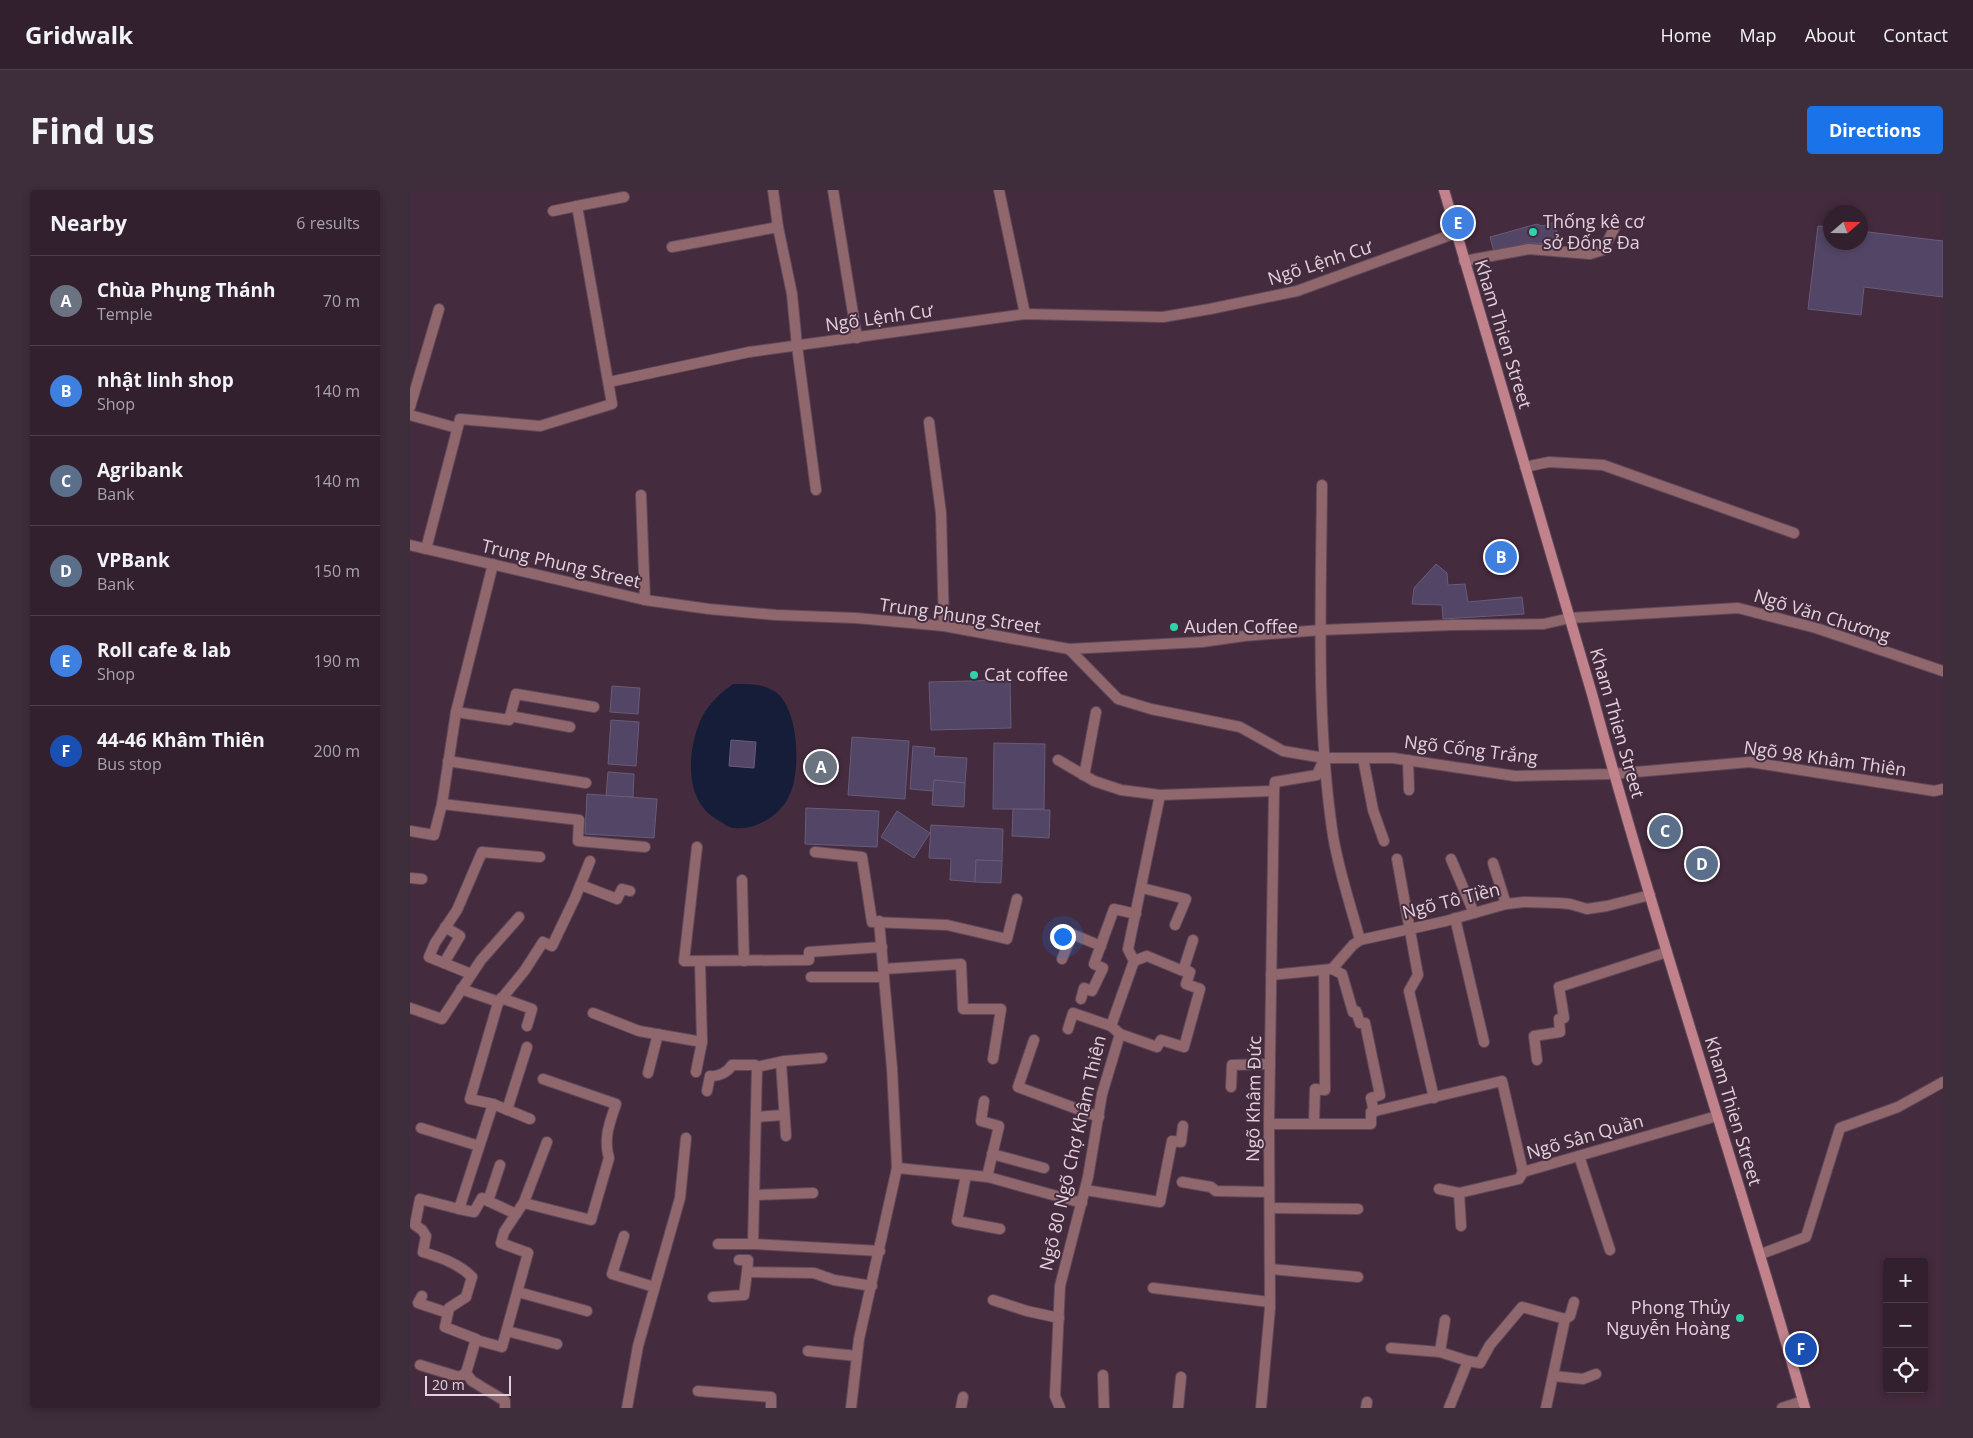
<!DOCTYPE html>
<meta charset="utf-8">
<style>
:root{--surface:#33202e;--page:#3e2d3a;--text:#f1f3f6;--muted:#a9a3aa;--line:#4e3e4a;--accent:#1a73e8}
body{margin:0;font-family:"Open Sans",sans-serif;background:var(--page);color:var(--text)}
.controls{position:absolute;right:15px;bottom:15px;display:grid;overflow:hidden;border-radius:5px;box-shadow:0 2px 8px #0003}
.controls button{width:45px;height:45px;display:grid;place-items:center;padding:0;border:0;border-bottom:1px solid var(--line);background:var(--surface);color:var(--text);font:25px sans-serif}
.compass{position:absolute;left:1413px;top:15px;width:45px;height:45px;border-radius:50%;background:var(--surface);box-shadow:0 2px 8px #0003;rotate:70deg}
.scale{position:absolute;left:15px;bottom:12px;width:86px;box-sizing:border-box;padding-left:5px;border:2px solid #e2d1dd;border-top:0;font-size:14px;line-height:18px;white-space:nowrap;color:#e2d1dd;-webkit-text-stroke:4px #442b3d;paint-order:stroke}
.you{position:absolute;left:652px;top:746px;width:18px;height:18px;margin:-12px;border:4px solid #fff;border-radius:50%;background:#1a73e8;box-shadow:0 0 0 8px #1a73e833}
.badge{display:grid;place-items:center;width:32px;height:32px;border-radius:50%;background:var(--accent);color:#fff;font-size:16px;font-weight:700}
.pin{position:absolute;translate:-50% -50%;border:2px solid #fff;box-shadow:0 1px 5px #0006}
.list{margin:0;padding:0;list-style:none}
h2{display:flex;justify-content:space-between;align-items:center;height:65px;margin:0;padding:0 20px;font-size:21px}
h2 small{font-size:16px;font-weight:400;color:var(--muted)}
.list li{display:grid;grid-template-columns:32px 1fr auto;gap:15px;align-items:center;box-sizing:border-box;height:90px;padding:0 20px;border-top:1px solid var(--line)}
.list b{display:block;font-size:19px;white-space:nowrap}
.list p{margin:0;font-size:16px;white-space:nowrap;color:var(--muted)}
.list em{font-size:16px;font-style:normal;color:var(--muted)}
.icon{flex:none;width:28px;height:28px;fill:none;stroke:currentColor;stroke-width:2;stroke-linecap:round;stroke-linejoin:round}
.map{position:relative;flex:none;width:1533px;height:1218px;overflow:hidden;border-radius:5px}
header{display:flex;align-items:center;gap:30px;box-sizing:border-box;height:70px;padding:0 25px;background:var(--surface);border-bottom:1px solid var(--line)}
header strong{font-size:24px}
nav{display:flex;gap:28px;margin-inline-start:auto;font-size:18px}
.intro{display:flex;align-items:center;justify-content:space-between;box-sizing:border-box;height:120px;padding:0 30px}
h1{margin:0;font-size:35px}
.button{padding:12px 22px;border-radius:5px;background:var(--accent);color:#fff;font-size:18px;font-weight:700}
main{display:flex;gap:30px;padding:0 30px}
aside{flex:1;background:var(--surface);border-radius:5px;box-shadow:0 2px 8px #0003}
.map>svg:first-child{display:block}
.water{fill:#151d39;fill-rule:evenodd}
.building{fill:#524565;stroke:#675c79}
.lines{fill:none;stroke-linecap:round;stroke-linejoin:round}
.service-casing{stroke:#60495a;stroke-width:12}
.minor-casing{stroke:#60495a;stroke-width:12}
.tertiary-casing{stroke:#60495a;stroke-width:12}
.secondary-casing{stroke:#60495a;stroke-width:12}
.service{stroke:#8f676d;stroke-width:10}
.minor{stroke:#8f676d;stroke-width:10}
.tertiary{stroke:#8f676d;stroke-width:10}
.secondary{stroke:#c1828c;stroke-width:10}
.poi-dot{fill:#2dd4ab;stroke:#442b3d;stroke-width:2}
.labels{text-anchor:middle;stroke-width:4;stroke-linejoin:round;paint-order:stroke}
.poi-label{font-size:18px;fill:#e2d1dd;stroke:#442b3d;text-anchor:start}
.street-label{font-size:18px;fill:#e2d1dd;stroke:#442b3d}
</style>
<header>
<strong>Gridwalk</strong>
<nav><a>Home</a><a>Map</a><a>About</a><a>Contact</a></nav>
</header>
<div class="intro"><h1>Find us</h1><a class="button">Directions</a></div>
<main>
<aside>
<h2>Nearby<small>6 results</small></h2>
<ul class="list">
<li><span class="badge" style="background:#6b7280">A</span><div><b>Chùa Phụng Thánh</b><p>Temple</p></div><em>70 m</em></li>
<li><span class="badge" style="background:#3f7fe0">B</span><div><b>nhật linh shop</b><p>Shop</p></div><em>140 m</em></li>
<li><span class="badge" style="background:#5c6f8a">C</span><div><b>Agribank</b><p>Bank</p></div><em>140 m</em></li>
<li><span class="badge" style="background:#5c6f8a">D</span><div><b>VPBank</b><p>Bank</p></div><em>150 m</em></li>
<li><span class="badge" style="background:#3f7fe0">E</span><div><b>Roll cafe &amp; lab</b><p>Shop</p></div><em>190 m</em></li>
<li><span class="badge" style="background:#1a4fb4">F</span><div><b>44-46 Khâm Thiên</b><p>Bus stop</p></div><em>200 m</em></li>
</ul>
</aside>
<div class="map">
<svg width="1533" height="1218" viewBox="0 0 1533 1218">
<rect width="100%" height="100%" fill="#442b3d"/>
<!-- water -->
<path class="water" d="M323,494c14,0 28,-1 41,7 25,15 27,79 16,103 -8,20 -34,37 -55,34 -6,0 -12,-5 -17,-8 -33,-17 -31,-66 -19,-96 6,-17 20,-30 34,-40zM321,551l24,1 -1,26 -25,-2z"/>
<!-- building -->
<g class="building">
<polygon points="1145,32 1149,54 1118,53 1084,62 1080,47 1127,34 1132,36"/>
<polygon points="1408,36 1420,37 1420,52 1450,52 1450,41 1533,51 1533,107 1454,97 1451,125 1398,119"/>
<polygon points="1026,374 1037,383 1038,395 1055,394 1058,412 1112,407 1114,424 1033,429 1032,415 1002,414 1004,398"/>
<polygon points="600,490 601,538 521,540 519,492"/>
<polygon points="202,496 230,498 228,524 200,522"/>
<polygon points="201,530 229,532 226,576 198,574"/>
<polygon points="442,547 499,551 495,609 438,605"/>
<polygon points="321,550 346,552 344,578 319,576"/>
<polygon points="584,553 635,554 634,619 583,619"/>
<polygon points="503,556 525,558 524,566 557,568 555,593 524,590 523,601 500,599"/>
<polygon points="198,582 224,584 223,607 196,606"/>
<polygon points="524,590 555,593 554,617 522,615"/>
<polygon points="177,604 247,609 244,648 175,644"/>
<polygon points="396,618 469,621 467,657 395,654"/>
<polygon points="603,619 640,620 639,648 602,646"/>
<polygon points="487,621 520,643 504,668 471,647"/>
<polygon points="521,635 593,639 592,671 566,670 565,692 540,690 541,669 519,668"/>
<polygon points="566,670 592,671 591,693 565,692"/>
</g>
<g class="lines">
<defs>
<g id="service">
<polyline points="363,0 368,37 382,104 387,156 406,300"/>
<polyline points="423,0 447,148"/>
<polyline points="589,0 615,124"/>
<polyline points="143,21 167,16"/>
<polyline points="262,57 368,37"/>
<polyline points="1054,71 1119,59 1180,64 1193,60 1205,37"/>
<polyline points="199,192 339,162 615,124 753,127 800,119 887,101 1046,43"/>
<polyline points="0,217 29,119"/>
<polyline points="0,225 47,238"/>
<polyline points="519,232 531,323 534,436"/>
<polyline points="1115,277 1139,272 1193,275 1384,343"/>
<path d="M912,295c-1,114 -6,231 10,344 5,37 18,74 28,111"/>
<polyline points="231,305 235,410"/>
<polyline points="16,359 50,229 130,236 202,214 167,16 214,7"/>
<polyline points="46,522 99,530 106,504 184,517"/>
<polyline points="100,526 160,537"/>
<polyline points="953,568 963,620 974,651"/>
<polyline points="648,570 684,591 711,600 750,605 864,601 865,592 907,585 914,569"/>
<polyline points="998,570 999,600"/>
<polyline points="38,571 176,593"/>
<polyline points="673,585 675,581 686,522"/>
<polyline points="32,614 169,630 168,651 235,657"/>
<polyline points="0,641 24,645 32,614 46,522 83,374"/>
<polyline points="287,657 274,771 399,770 399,762 472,757"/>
<polyline points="405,662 452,667 462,732 537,735 597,749 607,709"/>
<polyline points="987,669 1008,785 999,801 1024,908"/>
<polyline points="1041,669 1064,723"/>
<polyline points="1083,673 1096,714"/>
<polyline points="0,688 12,689"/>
<polyline points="332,690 334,771"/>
<polyline points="171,695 207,709 212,699 220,701"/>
<polyline points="732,698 776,709 765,735"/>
<polyline points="1045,728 1074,852"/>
<polyline points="652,769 662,744 691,756"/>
<polyline points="724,771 737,766 773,781 783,750"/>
<polyline points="34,773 50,746 35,737"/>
<polyline points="474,779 551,774 553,819 591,819 583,869"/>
<polyline points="922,779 932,784 943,822 946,821 950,833 955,833 970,905 961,908 964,922"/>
<polyline points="61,784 19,767 25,753 47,720 72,662 130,667"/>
<polyline points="861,785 922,779 943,755 950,750 1036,731 1096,714 1114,712 1149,713 1160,714 1177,719 1197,716 1240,705"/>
<polyline points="401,787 474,787"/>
<polyline points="51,799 89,812"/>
<polyline points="91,808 122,819 117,836"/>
<polyline points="671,809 674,798 682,801 693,778 684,774 704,719 726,724"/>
<polyline points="0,818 32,829 71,770 109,727"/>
<polyline points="183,823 229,841 292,852"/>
<polyline points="658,839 663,823 701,836"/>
<polyline points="710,844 747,857 751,850 774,857 790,799 776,794 780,782 774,779"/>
<polyline points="624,850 608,897 689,927"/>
<polyline points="412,868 374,871 347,877 343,1054 470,1061"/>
<polyline points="1127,870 1124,846 1150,842 1149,829 1154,828 1149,797 1257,762"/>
<polyline points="371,872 376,946"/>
<polyline points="286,882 292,852 290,771"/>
<polyline points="238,883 248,844"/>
<polyline points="821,897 822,875 860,874"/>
<path d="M297,901l3,-15c8,1 18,-4 22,-11h23l2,2"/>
<polyline points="574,911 571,931 589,936 577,987"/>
<polyline points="83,914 120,929"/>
<polyline points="97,920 117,857"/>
<polyline points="346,927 374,925"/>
<polyline points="859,934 961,934 961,922 1092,891 1113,982 1307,926"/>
<polyline points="904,934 905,899 915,900 914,780"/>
<polyline points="11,938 69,956"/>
<polyline points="582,964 634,978"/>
<polyline points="1169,966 1200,1060"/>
<polyline points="90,975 78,1011 106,1024"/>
<polyline points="487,978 578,987 672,1013"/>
<polyline points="556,985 547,1031 590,1039"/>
<polyline points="772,992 801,997 806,1001 859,1002"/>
<polyline points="1029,999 1049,1003 1109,989 1113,982"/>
<polyline points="675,1000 750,1012 762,951 771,952 773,936"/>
<polyline points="1049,1003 1051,1036"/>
<polyline points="344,1005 403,1003"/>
<path d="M114,1013l67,17 18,-62c-6,-20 1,-36 7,-54l-73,-25"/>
<polyline points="860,1018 948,1019"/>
<polyline points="49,1019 64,1022 72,1008 78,1011"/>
<polyline points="214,1046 202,1084 244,1097"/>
<polyline points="308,1054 343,1054"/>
<polyline points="1351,1064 1396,1047 1430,938 1488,917 1533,892"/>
<polyline points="329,1070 338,1070 337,1082 404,1083 424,1090 462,1096"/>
<polyline points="860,1079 948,1087"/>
<polyline points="743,1098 860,1112"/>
<polyline points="108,1102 177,1121"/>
<polyline points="12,1106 8,1113 38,1123"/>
<polyline points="303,1107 334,1105 337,1082"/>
<polyline points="583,1110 617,1121 649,1128"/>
<polyline points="1155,1129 1160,1126 1164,1112"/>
<polyline points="97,1141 147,1154"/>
<polyline points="66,1150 92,1157 118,1063 91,1053 94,1042 114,1012 137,952"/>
<polyline points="981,1158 1030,1162 1058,1171 1039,1218"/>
<polyline points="398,1161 447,1166"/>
<polyline points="1030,1162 1035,1130"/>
<polyline points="1058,1171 1070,1173 1080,1155 1112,1117 1155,1129 1136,1218"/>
<polyline points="10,1175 49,1187 56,1183"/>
<polyline points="693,1185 694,1218"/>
<polyline points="1143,1186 1173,1189 1186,1184"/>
<polyline points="288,1201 361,1207 361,1218"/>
<path d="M95,1218v-7l-33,-20 -6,-8 10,-34 -31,-12 4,-19 17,-11 6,-20c-14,-14 -31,-19 -49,-25l3,-16 -4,-6 -7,-5 5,-26 39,10 34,-105 -23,-5 28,-96 27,-33 18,-28 9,4 23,-48 15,-37"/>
<polyline points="217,1218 228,1156 270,1008 276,948"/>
<polyline points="441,1218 449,1149 487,978 482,878 469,731"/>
<polyline points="551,1218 553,1207"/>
<polyline points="650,1218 645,1206 650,1096 678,987 692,904 710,844 701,836 724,771 718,759 750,605"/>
<polyline points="768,1218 771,1187"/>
<polyline points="851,1218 860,1118 859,934 864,601"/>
<polyline points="956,1218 957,1212"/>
<polyline points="1372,1218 1393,1211"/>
</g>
<g id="minor">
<polyline points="1160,428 1328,418 1406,438 1533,481"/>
<polyline points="659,459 708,509 741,519 830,537 873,561 914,568 983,568 1105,586 1203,584 1340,572 1524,601 1533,599"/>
</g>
<polyline id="tertiary" points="0,355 235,410 299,419 366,425 446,428 534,436 659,459 792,452 834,446 911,440 1042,435 1134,434 1160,428"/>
<path id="secondary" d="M1034,0l148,504c65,240 145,475 213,714"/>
</defs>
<!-- service casing -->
<use href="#service" class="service-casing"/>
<!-- minor casing -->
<use href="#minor" class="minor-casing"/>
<!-- tertiary casing -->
<use href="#tertiary" class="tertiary-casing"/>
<!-- secondary casing -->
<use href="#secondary" class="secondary-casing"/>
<!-- service -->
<use href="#service" class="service"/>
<!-- minor -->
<use href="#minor" class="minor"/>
<!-- tertiary -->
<use href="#tertiary" class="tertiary"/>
<!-- secondary -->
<use href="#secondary" class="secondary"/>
</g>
<!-- markers -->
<g class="poi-dot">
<circle cx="1123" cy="42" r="5"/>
<circle cx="764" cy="437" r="5"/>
<circle cx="564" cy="485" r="5"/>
<circle cx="1330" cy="1128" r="5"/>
</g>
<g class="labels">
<!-- poi labels -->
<g class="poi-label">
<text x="1133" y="38">Thống kê cơ<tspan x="1133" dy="21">sở Đống Đa</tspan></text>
<text x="774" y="443">Auden Coffee</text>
<text x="574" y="491">Cat coffee</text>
<text x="1320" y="1124" text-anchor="end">Phong Thủy<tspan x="1320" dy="21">Nguyễn Hoàng</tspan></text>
</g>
<!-- street labels -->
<g class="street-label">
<text transform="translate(910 73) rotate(-18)" y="6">Ngõ Lệnh Cư</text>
<text transform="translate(469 128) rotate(-8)" y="6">Ngõ Lệnh Cư</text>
<text transform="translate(1093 144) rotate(73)" y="6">Kham Thien Street</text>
<text transform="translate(151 374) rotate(13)" y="6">Trung Phung Street</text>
<text transform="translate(550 426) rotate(8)" y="6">Trung Phung Street</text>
<text transform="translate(1412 426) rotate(17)" y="6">Ngõ Văn Chương</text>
<text transform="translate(1207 533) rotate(74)" y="6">Kham Thien Street</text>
<text transform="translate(1061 560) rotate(7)" y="6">Ngõ Cống Trắng</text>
<text transform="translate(1415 569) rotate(8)" y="6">Ngõ 98 Khâm Thiên</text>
<text transform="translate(1041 711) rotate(-14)" y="6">Ngõ Tô Tiền</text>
<text transform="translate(844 909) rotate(-89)" y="6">Ngõ Khâm Đức</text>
<text transform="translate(1323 921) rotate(73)" y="6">Kham Thien Street</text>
<text transform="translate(1175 947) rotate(-16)" y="6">Ngõ Sân Quần</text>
<text transform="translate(663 963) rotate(-77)" y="6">Ngõ 80 Ngõ Chợ Khâm Thiên</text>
</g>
</g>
</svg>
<div class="controls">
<button>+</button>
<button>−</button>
<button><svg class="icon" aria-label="locate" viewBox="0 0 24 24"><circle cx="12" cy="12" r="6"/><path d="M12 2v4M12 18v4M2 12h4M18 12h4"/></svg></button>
</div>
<svg class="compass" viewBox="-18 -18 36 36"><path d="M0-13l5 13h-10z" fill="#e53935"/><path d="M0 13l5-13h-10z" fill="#a9a3aa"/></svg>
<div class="scale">20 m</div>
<div class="you"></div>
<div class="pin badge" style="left:411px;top:577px;background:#6b7280">A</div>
<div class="pin badge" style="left:1091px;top:367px;background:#3f7fe0">B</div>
<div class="pin badge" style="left:1255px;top:641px;background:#5c6f8a">C</div>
<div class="pin badge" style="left:1292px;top:674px;background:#5c6f8a">D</div>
<div class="pin badge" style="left:1048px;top:33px;background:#3f7fe0">E</div>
<div class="pin badge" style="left:1391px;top:1159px;background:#1a4fb4">F</div>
</div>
</main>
